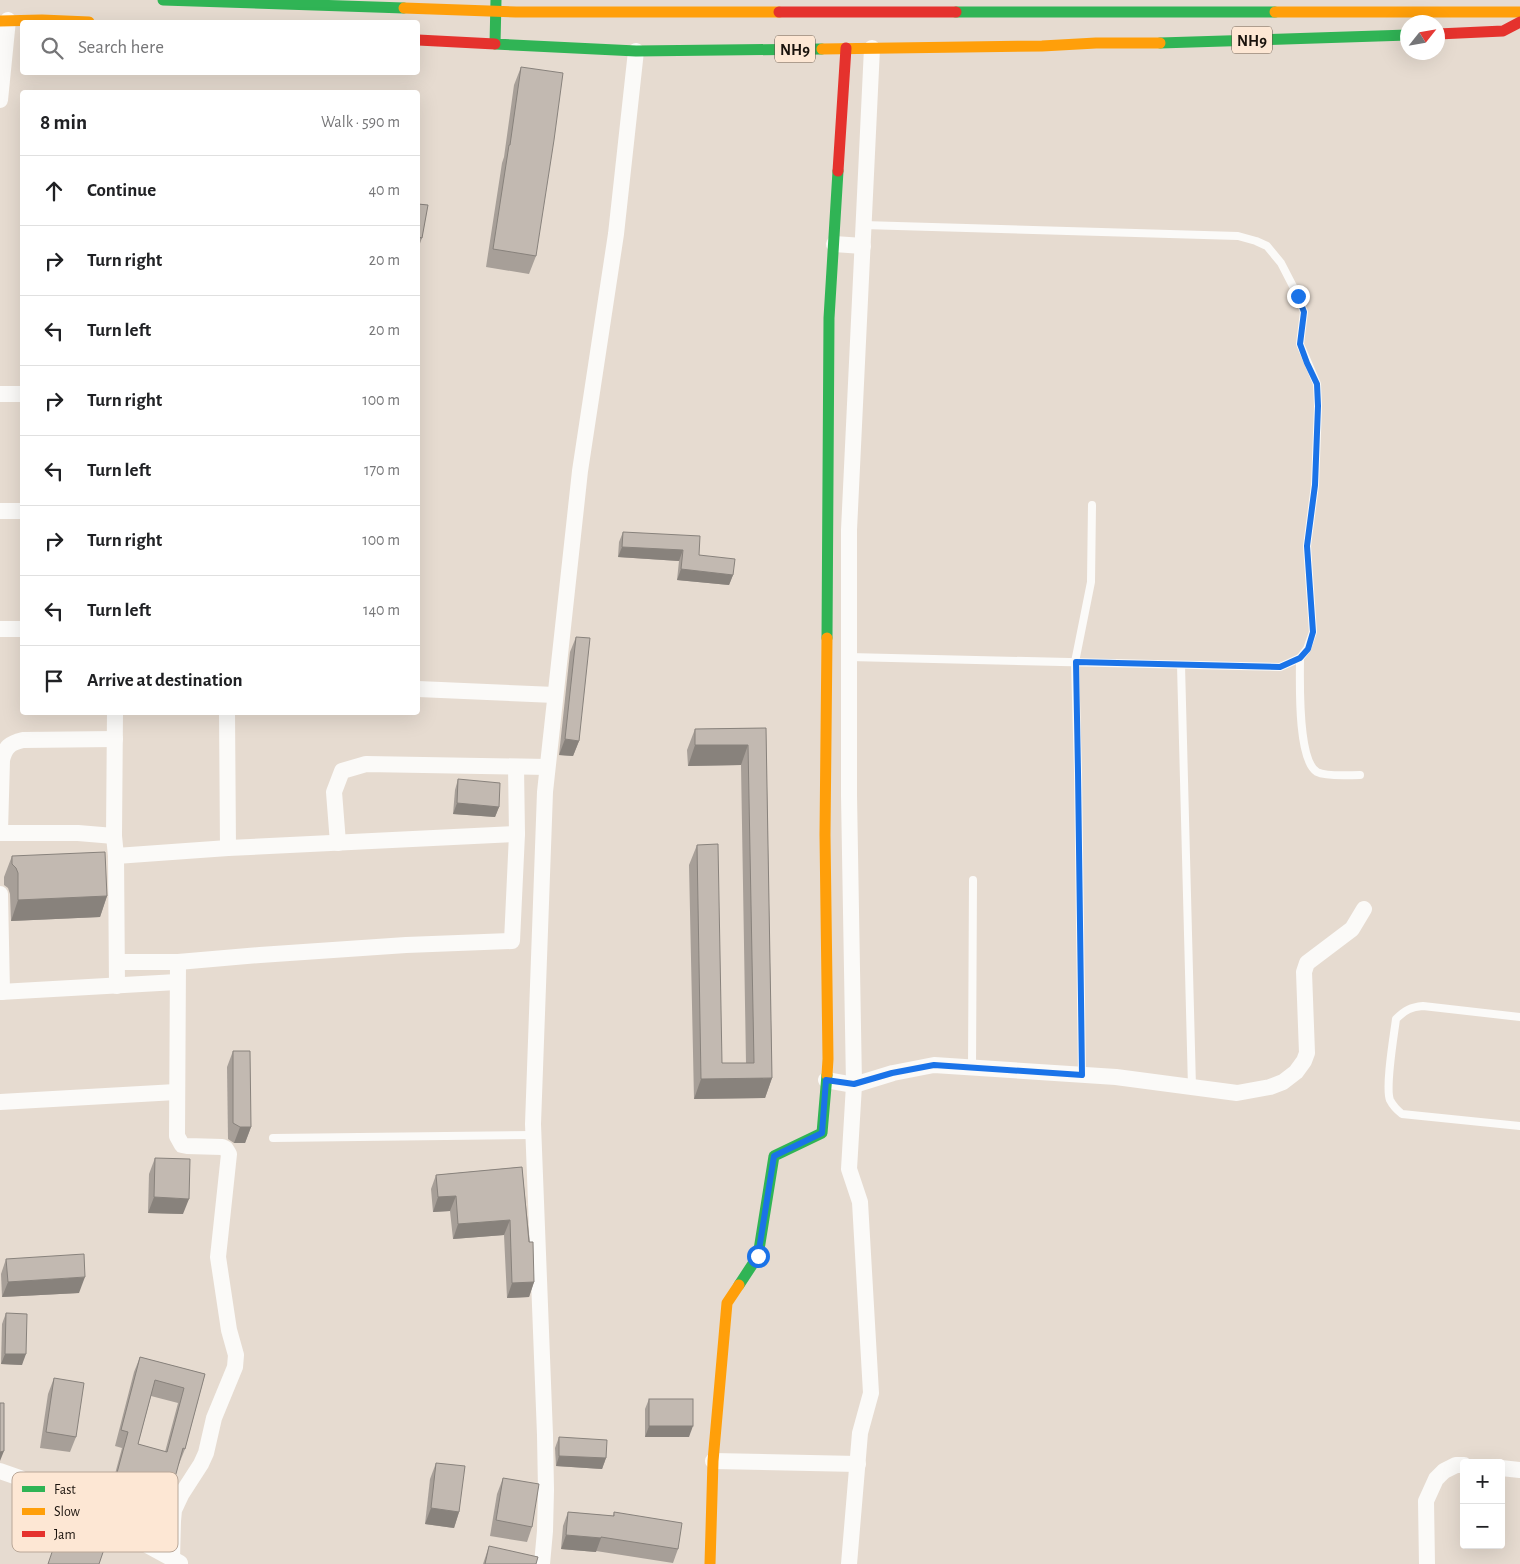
<!DOCTYPE html>
<meta charset="utf-8">
<style>
:root{--surface:#fff;--page:#f2f2f2;--text:#202124;--muted:#757577;--line:#e0e0e0}
body{margin:0;font-family:"Alegreya Sans",sans-serif;background:var(--page);color:var(--text)}
.controls{position:absolute;right:15px;bottom:15px;display:grid;overflow:hidden;border-radius:5px;box-shadow:0 5px 20px #0002}
.controls button{width:45px;height:45px;display:grid;place-items:center;padding:0;border:0;border-bottom:1px solid var(--line);background:var(--surface);color:var(--text);font:25px sans-serif}
.compass{position:absolute;left:1400px;top:15px;width:45px;height:45px;border-radius:50%;background:var(--surface);box-shadow:0 5px 20px #0002;rotate:59deg}
.stop{position:absolute;width:15px;height:15px;margin:-11px;border:4px solid #1a73e8;border-radius:50%;background:#fff}
.stop.end{background:#1a73e8;border-color:#fff;box-shadow:0 1px 5px #0008}
.list{margin:0;padding:0;list-style:none}
h2{display:flex;justify-content:space-between;align-items:center;height:65px;margin:0;padding:0 20px;font-size:21px}
h2 small{font-size:16px;font-weight:400;color:var(--muted)}
.list li{display:grid;grid-template-columns:32px 1fr auto;gap:15px;align-items:center;box-sizing:border-box;height:70px;padding:0 20px;border-top:1px solid var(--line)}
.list b{display:block;font-size:19px;white-space:nowrap}
.list em{font-size:16px;font-style:normal;color:var(--muted)}
.icon{flex:none;width:28px;height:28px;fill:none;stroke:currentColor;stroke-width:2;stroke-linecap:round;stroke-linejoin:round}
.map{position:relative;flex:none;width:1520px;height:1564px;overflow:hidden}
.search{position:absolute;background:var(--surface);box-shadow:0 5px 20px #0002;left:20px;top:20px;width:400px;height:55px;display:flex;align-items:center;gap:12px;box-sizing:border-box;padding:0 18px;border-radius:5px;color:var(--muted);font-size:19px}
.panel{position:absolute;background:var(--surface);box-shadow:0 5px 20px #0002;left:20px;top:90px;width:400px;height:625px;border-radius:5px}
.map>svg:first-child{display:block}
.lines{fill:none;stroke-linecap:round;stroke-linejoin:round}
.lane{stroke:#fbfaf8;stroke-width:8}
.street{stroke:#fbfaf8;stroke-width:16}
.fast{stroke:#30b455;stroke-width:11}
.slow{stroke:#ff9f0a;stroke-width:11}
.jam{stroke:#e5322d;stroke-width:11}
.wall{fill:#a79f98;fill-rule:evenodd}
.shaded-wall{fill:#88827c}
.building{fill:#c2b9b1;stroke:#88827c;fill-rule:evenodd}
.route{stroke:#1a73e8;stroke-width:6}
.labels{text-anchor:middle;stroke-width:4;stroke-linejoin:round;paint-order:stroke}
.shield{fill:#fde7d4;stroke:#5e5349;stroke-width:1}
.shield-label{font-size:16px;font-weight:bold;fill:#1a130d}
.key{fill:#fde7d4;stroke:#b9a798;stroke-width:1}
.key-label{font-size:14px;fill:#1a130d}
</style>
<div class="map">
<svg width="1520" height="1564" viewBox="0 0 1520 1564">
<rect width="100%" height="100%" fill="#e6dbd0"/>
<g class="lines">
<!-- lane -->
<g class="lane">
<polyline points="849,657 1280,667 1300,658 1307,649 1313,632 1307,546 1315,485 1318,406 1317,384 1300,344 1304,312 1298,296 1281,263 1267,246 1256,241 1238,236 863,225"/>
<path d="M1300,658c0,22 -3,102 17,114 10,5 32,3 43,3"/>
<polyline points="1181,665 1192,1087"/>
<path d="M1520,1017l-97,-11c-12,1 -18,4 -27,13 -2,16 -11,68 -6,81 3,6 7,10 12,14l118,12"/>
<polyline points="972,1068 973,880"/>
<polyline points="1082,1075 1078,772 1075,662 1091,582 1092,505"/>
<polyline points="273,1138 533,1135"/>
</g>
<!-- street -->
<g class="street">
<polyline points="0,100 8,20"/>
<polyline points="834,244 863,246"/>
<polyline points="0,394 22,394"/>
<polyline points="0,511 22,511"/>
<polyline points="0,629 22,629"/>
<polyline points="418,689 555,695"/>
<polyline points="115,712 114,836 116,856 117,986"/>
<polyline points="227,712 228,848"/>
<path d="M0,831l2,-71c3,-13 8,-17 21,-20l92,-1"/>
<polyline points="0,833 78,833 114,836"/>
<polyline points="338,843 334,792 342,771 366,764 547,767"/>
<polyline points="116,856 228,848 517,834"/>
<polyline points="0,894 2,992"/>
<polyline points="118,962 178,962 260,955 406,945 512,941 517,834 516,767"/>
<polyline points="0,992 177,982"/>
<polyline points="826,1080 854,1085 893,1073 934,1065 1116,1077 1237,1093 1270,1087 1283,1082 1296,1072 1304,1061 1307,1053 1304,972 1307,963 1352,929 1364,909"/>
<polyline points="0,1102 176,1092"/>
<polyline points="713,1461 858,1464"/>
<polyline points="1501,1468 1520,1470"/>
<polyline points="0,1471 20,1478 90,1514 180,1563"/>
<polyline points="172,1559 173,1521 174,1510 181,1495 201,1464 206,1453 214,1418 235,1367 236,1355 229,1330 218,1257 229,1154 226,1149 222,1147 187,1146 182,1145 177,1136 178,962"/>
<polyline points="542,1564 545,1531 546,1490 545,1435 533,1124 545,792 580,471 616,234 636,51"/>
<polyline points="849,1564 860,1433 871,1393 860,1202 849,1169 854,1085 849,795 849,530 872,48"/>
<polyline points="1427,1564 1426,1501 1436,1479 1444,1471 1456,1465 1464,1465"/>
</g>
<!-- fast -->
<g class="fast">
<polyline points="163,0 404,8"/>
<polyline points="496,0 495,44 636,51 822,49"/>
<polyline points="956,12 1275,12"/>
<polyline points="1160,43 1408,35"/>
<polyline points="827,638 829,318 838,171"/>
<polyline points="739,1285 758,1256 774,1156 822,1133 827,1075"/>
</g>
<!-- slow -->
<g class="slow">
<polyline points="404,8 516,12 779,12"/>
<polyline points="1275,12 1520,12"/>
<polyline points="0,21 42,20 89,22"/>
<polyline points="822,49 1042,46 1096,43 1160,43"/>
<polyline points="827,638 825,835 828,1059 827,1075"/>
<polyline points="710,1564 713,1461 727,1303 739,1285"/>
</g>
<!-- jam -->
<g class="jam">
<polyline points="779,12 956,12"/>
<polyline points="1438,34 1503,31 1520,22"/>
<polyline points="418,40 495,44"/>
<polyline points="838,171 846,48"/>
</g>
</g>
<!-- wall -->
<g class="wall">
<polygon points="521,67 536,256 529,274 486,267 502,163 504,157 514,85"/>
<polygon points="418,204 422,238 418,249"/>
<polygon points="623,532 699,555 733,575 729,585 677,580 679,561 618,557 619,542"/>
<polygon points="576,637 579,741 573,756 559,755 570,652"/>
<polygon points="766,728 772,1078 765,1098 694,1099 689,865 697,845 722,1063 746,1063 741,765 688,766 687,750 695,729"/>
<polygon points="458,779 499,807 495,817 453,814 455,790"/>
<polygon points="12,856 107,896 100,917 11,921 10,894 8,888 4,885 4,877"/>
<polygon points="233,1051 251,1127 245,1143 234,1143 228,1139 227,1067"/>
<polygon points="155,1158 183,1214 148,1213 149,1174"/>
<polygon points="522,1167 534,1282 529,1297 507,1298 504,1235 453,1239 450,1211 433,1212 431,1189 436,1175"/>
<polygon points="6,1259 79,1293 2,1297 1,1274"/>
<polygon points="6,1313 22,1365 1,1364 2,1324"/>
<path d="M140,1357l65,17 -20,75 -6,15h-1l-14,54 -6,16 -23,-7 -30,-16 17,-63 -7,-2 19,-74zM151,1396l27,7 -13,49 -27,-8z"/>
<polygon points="54,1378 76,1437 70,1452 40,1448 48,1394"/>
<polygon points="649,1399 689,1437 645,1437 645,1409"/>
<polygon points="559,1437 606,1458 602,1469 556,1466 555,1448"/>
<polygon points="436,1463 459,1512 454,1528 425,1524 430,1479"/>
<polygon points="503,1478 532,1527 527,1542 490,1536 497,1494"/>
<polygon points="568,1512 613,1516 614,1512 678,1549 673,1563 596,1551 596,1552 561,1549 563,1526"/>
<polygon points="489,1546 536,1564 483,1564"/>
</g>
<!-- shaded-wall -->
<g class="shaded-wall">
<polygon points="622,547 683,550 679,561 618,557"/>
<polygon points="681,569 733,575 729,585 677,580"/>
<polygon points="565,739 579,741 573,756 559,755"/>
<polygon points="695,745 748,745 741,765 688,766"/>
<polygon points="457,803 499,807 495,817 453,814"/>
<polygon points="107,896 100,917 11,921 18,900"/>
<polygon points="772,1078 765,1098 694,1099 701,1079"/>
<polygon points="240,1127 251,1127 245,1143 234,1143"/>
<polygon points="456,1196 450,1211 433,1212 438,1197"/>
<polygon points="154,1197 189,1199 183,1214 148,1213"/>
<polygon points="510,1220 504,1235 453,1239 458,1224"/>
<polygon points="85,1277 79,1293 2,1297 8,1282"/>
<polygon points="534,1282 529,1297 507,1298 512,1283"/>
<polygon points="5,1354 26,1354 22,1365 1,1364"/>
<polygon points="649,1426 693,1426 689,1437 645,1437"/>
<polygon points="4,1451 0,1461 0,1452"/>
<polygon points="559,1456 606,1458 602,1469 556,1466"/>
<polygon points="431,1508 459,1512 454,1528 425,1524"/>
<polygon points="566,1535 601,1538 596,1552 561,1549"/>
</g>
<!-- building -->
<g class="building">
<polygon points="521,67 563,73 554,140 536,256 493,249 509,145 510,145"/>
<polygon points="418,204 428,205 422,238 418,237"/>
<polygon points="623,532 700,536 699,555 735,559 733,575 681,569 683,550 622,547"/>
<polygon points="576,637 590,638 579,741 565,739"/>
<polygon points="766,728 772,1078 701,1079 697,845 718,844 722,1063 754,1063 748,745 695,745 695,729"/>
<polygon points="458,779 500,783 499,807 457,803"/>
<polygon points="105,852 107,896 18,900 18,873 16,868 12,864 12,856"/>
<polygon points="233,1051 250,1051 251,1127 240,1127 233,1123"/>
<polygon points="155,1158 190,1159 189,1199 154,1197"/>
<polygon points="522,1167 529,1242 533,1242 534,1282 512,1283 510,1220 458,1224 456,1196 438,1197 436,1175"/>
<polygon points="84,1254 85,1277 8,1282 6,1259"/>
<polygon points="6,1313 27,1314 26,1354 5,1354"/>
<path d="M140,1357l65,17 -20,75 -2,-1 -19,70 -23,-6 -30,-17 17,-63 -7,-2zM155,1380l29,8 -17,64 -29,-8z"/>
<polygon points="54,1378 84,1383 76,1437 46,1432"/>
<rect x="649" y="1399" width="44" height="27"/>
<polygon points="0,1403 4,1403 4,1451 0,1452"/>
<polygon points="559,1437 607,1440 606,1458 559,1456"/>
<polygon points="436,1463 465,1466 459,1512 431,1508"/>
<polygon points="503,1478 539,1484 532,1527 496,1520"/>
<polygon points="69,1502 115,1517 99,1564 48,1564"/>
<polygon points="568,1512 614,1516 614,1512 682,1523 678,1549 601,1537 601,1538 566,1535"/>
<polygon points="489,1546 538,1557 536,1564 485,1564"/>
</g>
<g class="lines">
<!-- route -->
<polyline class="route" points="758,1256 774,1156 822,1133 826,1080 854,1084 892,1073 934,1065 1082,1075 1078,772 1076,662 1280,667 1300,658 1308,649 1313,632 1307,546 1315,485 1318,406 1317,384 1307,363 1300,344 1304,312 1298,296"/>
</g>
<g class="labels">
<!-- shield labels -->
<g class="shield">
<rect x="1232" y="26.5" width="40" height="27" rx="4"/>
<rect x="775" y="35.5" width="40" height="27" rx="4"/>
</g>
<g class="shield-label">
<text x="1252" y="46">NH9</text>
<text x="795" y="55">NH9</text>
</g>
</g>
<!-- legend -->
<rect x="12" y="1472" width="166" height="80" rx="8" class="key"/>
<rect x="22" y="1486" width="23" height="6" fill="#30b455"/>
<rect x="22" y="1508" width="23" height="7" fill="#ff9f0a"/>
<rect x="22" y="1531" width="23" height="6" fill="#e5322d"/>
<g class="key-label">
<text x="54" y="1494">Fast</text>
<text x="54" y="1516">Slow</text>
<text x="54" y="1539">Jam</text>
</g>
</svg>
<div class="controls">
<button>+</button>
<button>−</button>
</div>
<svg class="compass" viewBox="-18 -18 36 36"><path d="M0-13l5 13h-10z" fill="#e53935"/><path d="M0 13l5-13h-10z" fill="#757577"/></svg>
<div class="stop" style="left:758px;top:1256px"></div>
<div class="stop end" style="left:1298px;top:296px"></div>
<div class="search"><svg class="icon" aria-label="search" viewBox="0 0 24 24"><circle cx="10" cy="10" r="6"/><path d="M15 15l6 6"/></svg>Search here</div>
<section class="panel">
<h2>8 min<small>Walk · 590 m</small></h2>
<ul class="list">
<li><svg class="icon" aria-label="ahead" viewBox="0 0 24 24"><path d="M12 20V5M6 11l6-6 6 6"/></svg><div><b>Continue</b></div><em>40 m</em></li>
<li><svg class="icon" aria-label="right" viewBox="0 0 24 24"><path d="M7 20v-9h11M14 6l5 5-5 5"/></svg><div><b>Turn right</b></div><em>20 m</em></li>
<li><svg class="icon" aria-label="left" viewBox="0 0 24 24"><path d="M17 20v-9H6M10 6l-5 5 5 5"/></svg><div><b>Turn left</b></div><em>20 m</em></li>
<li><svg class="icon" aria-label="right" viewBox="0 0 24 24"><path d="M7 20v-9h11M14 6l5 5-5 5"/></svg><div><b>Turn right</b></div><em>100 m</em></li>
<li><svg class="icon" aria-label="left" viewBox="0 0 24 24"><path d="M17 20v-9H6M10 6l-5 5 5 5"/></svg><div><b>Turn left</b></div><em>170 m</em></li>
<li><svg class="icon" aria-label="right" viewBox="0 0 24 24"><path d="M7 20v-9h11M14 6l5 5-5 5"/></svg><div><b>Turn right</b></div><em>100 m</em></li>
<li><svg class="icon" aria-label="left" viewBox="0 0 24 24"><path d="M17 20v-9H6M10 6l-5 5 5 5"/></svg><div><b>Turn left</b></div><em>140 m</em></li>
<li><svg class="icon" aria-label="arrive" viewBox="0 0 24 24"><path d="M6 21V4h12l-3 4 3 4H6"/></svg><div><b>Arrive at destination</b></div></li>
</ul>
</section>
</div>
